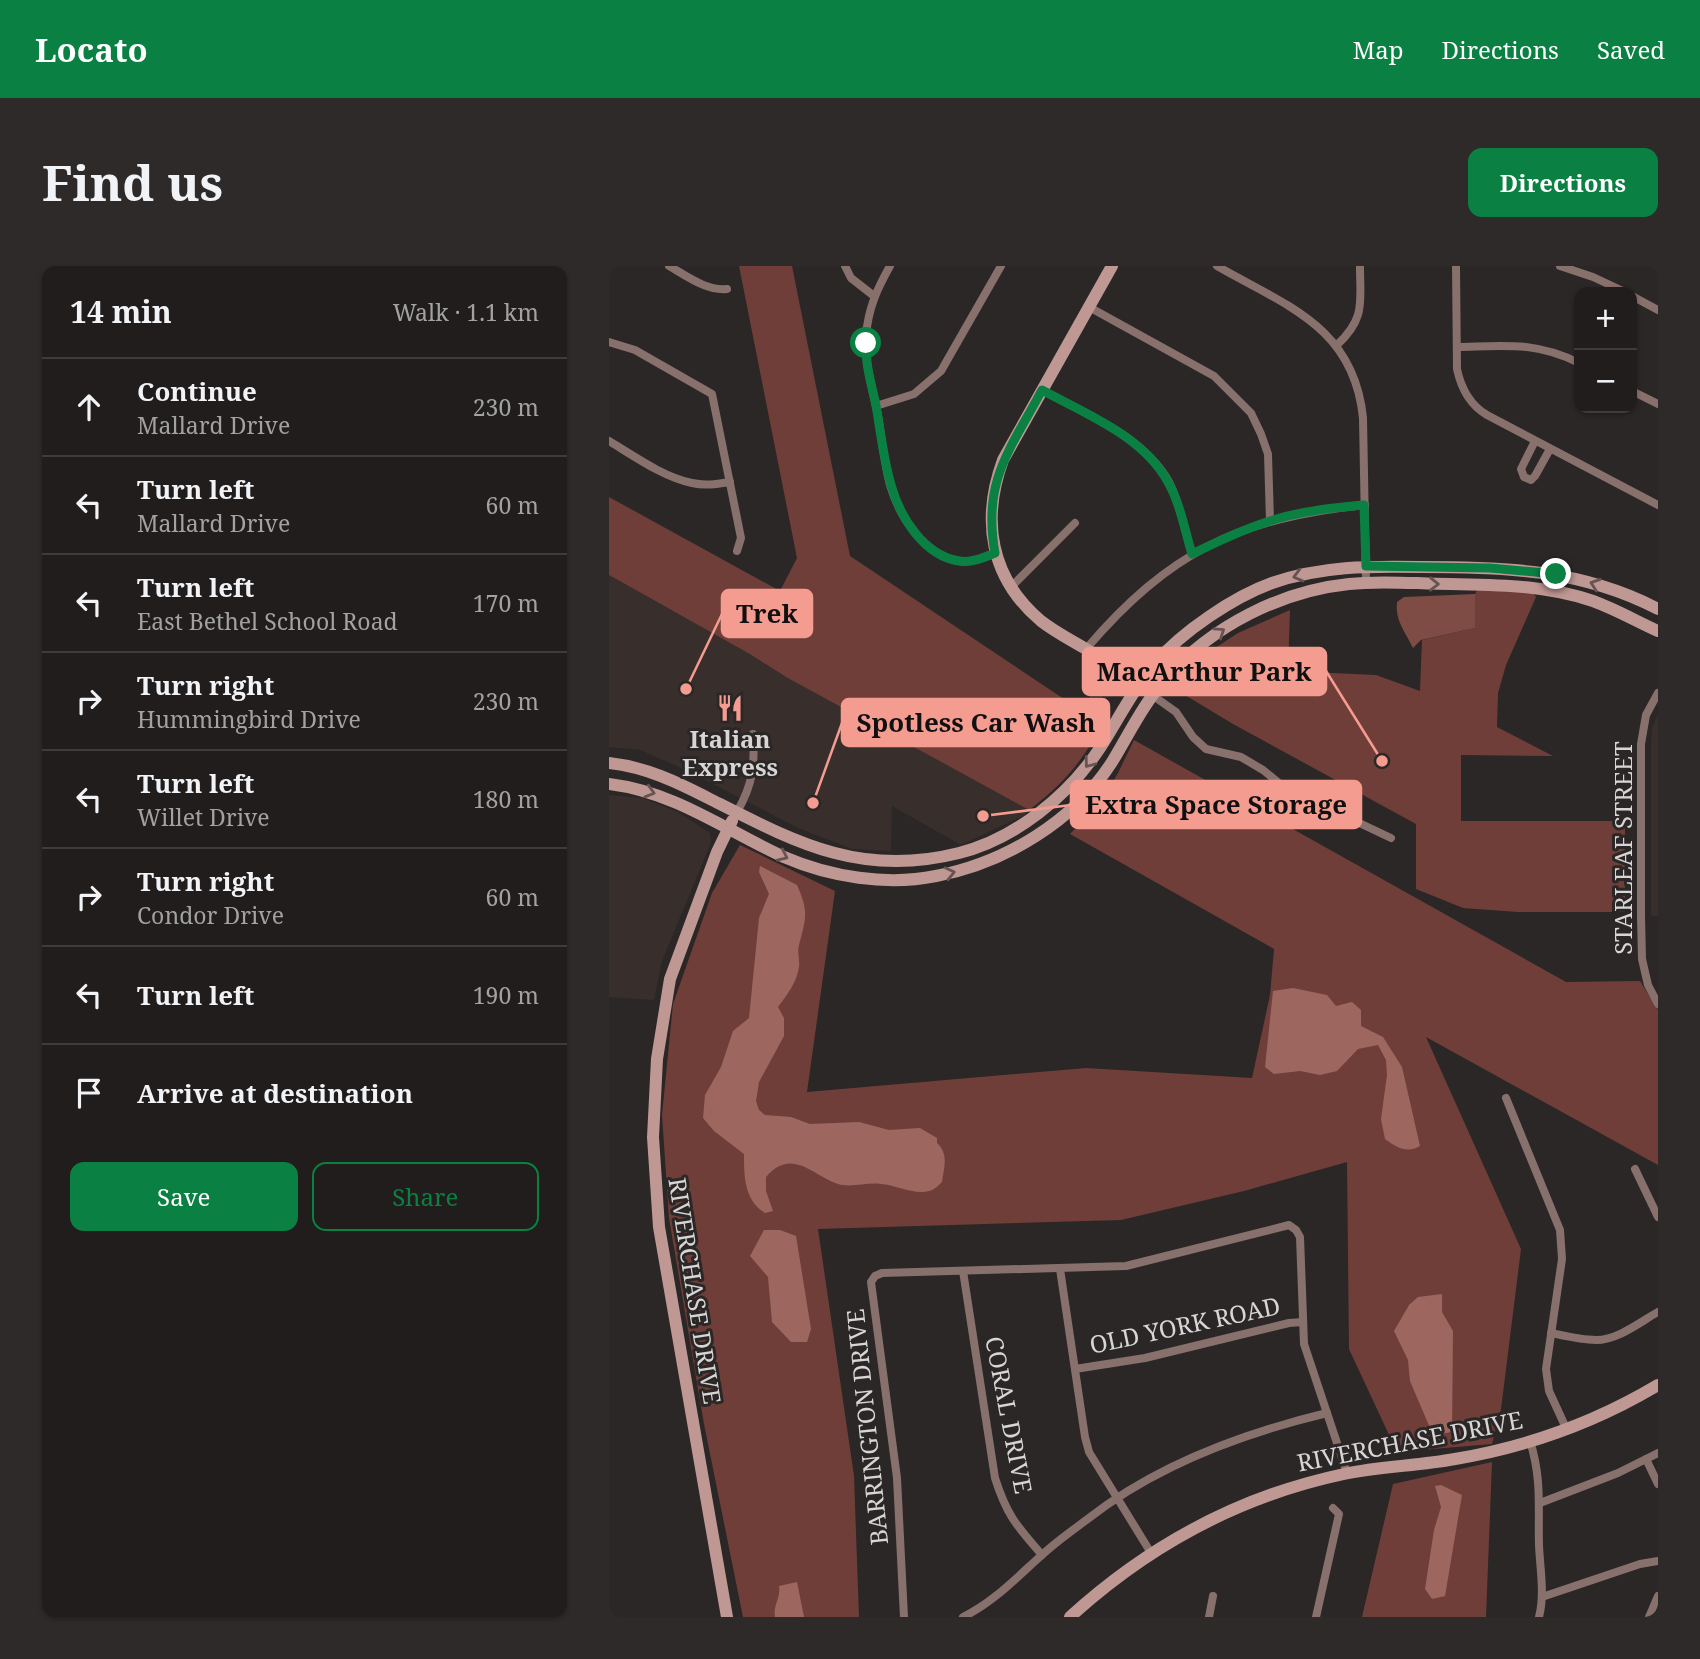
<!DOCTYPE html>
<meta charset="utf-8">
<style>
:root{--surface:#201d1c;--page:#2d2a29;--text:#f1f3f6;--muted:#a2a2a3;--line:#3d3b3b;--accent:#0b8043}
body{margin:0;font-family:"Noto Serif",serif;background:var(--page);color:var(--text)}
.controls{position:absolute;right:21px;top:21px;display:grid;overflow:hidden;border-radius:14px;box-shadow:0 2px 5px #0004}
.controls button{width:63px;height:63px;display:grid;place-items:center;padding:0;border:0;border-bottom:2px solid var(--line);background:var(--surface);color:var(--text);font:35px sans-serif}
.stop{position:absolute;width:21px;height:21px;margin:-16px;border:5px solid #0b8043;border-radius:50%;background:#fff}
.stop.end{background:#0b8043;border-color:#fff;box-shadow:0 2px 7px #0008}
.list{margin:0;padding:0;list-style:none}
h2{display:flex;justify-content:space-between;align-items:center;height:91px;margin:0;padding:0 28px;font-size:30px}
h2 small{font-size:23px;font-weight:400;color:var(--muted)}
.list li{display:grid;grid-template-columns:46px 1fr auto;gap:21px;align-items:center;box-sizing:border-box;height:98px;padding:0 28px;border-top:2px solid var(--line)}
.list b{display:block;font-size:26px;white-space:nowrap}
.list p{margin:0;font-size:23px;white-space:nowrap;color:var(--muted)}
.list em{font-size:23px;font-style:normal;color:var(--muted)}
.actions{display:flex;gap:14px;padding:21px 28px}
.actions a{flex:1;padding:16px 0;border:2px solid var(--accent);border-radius:14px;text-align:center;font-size:24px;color:var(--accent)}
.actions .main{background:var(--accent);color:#fff}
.icon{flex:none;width:38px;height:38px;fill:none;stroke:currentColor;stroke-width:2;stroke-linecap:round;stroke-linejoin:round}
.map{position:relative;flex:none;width:1049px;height:1351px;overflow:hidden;border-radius:14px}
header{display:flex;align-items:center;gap:42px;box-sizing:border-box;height:98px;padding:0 35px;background:var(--accent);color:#fff}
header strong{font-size:33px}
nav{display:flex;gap:38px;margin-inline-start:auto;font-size:24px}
.intro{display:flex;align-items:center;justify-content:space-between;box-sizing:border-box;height:168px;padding:0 42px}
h1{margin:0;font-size:49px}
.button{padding:18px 32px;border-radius:14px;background:var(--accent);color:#fff;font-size:24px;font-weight:700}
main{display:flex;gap:42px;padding:0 42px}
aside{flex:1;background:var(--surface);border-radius:14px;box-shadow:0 2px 5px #0004}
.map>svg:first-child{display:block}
.built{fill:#382e2c}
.green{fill:#703e38}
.forest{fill:#7f4b45}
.water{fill:#9d6760}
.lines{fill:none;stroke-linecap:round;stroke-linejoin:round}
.street{stroke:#88706c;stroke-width:8}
.secondary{stroke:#c09893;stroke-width:12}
.oneway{stroke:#665452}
.route{stroke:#0b8043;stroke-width:9}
.labels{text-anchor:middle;stroke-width:6;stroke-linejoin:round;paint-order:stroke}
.poi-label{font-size:24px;font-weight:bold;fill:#d7d5d5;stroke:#2a2726}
.street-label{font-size:24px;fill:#d7d5d5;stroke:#2a2726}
.leader{fill:none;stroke:#f59c91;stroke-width:2.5}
.callout-dot{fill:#f59c91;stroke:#2a2726;stroke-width:2.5}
.callout{fill:#f59c91;stroke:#f59c91;stroke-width:2.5}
.callout-label{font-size:26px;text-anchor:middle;font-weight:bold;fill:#111}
</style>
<header>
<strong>Locato</strong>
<nav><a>Map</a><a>Directions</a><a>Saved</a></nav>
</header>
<div class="intro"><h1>Find us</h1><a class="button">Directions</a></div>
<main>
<aside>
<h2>14 min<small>Walk · 1.1 km</small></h2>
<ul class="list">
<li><svg class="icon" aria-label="ahead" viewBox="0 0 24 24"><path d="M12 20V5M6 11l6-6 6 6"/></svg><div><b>Continue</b><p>Mallard Drive</p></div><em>230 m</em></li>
<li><svg class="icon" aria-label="left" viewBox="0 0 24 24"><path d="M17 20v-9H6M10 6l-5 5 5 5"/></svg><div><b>Turn left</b><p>Mallard Drive</p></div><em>60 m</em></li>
<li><svg class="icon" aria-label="left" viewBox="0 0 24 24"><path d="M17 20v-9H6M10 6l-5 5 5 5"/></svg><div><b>Turn left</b><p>East Bethel School Road</p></div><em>170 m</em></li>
<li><svg class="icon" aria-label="right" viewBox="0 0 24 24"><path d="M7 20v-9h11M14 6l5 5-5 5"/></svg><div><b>Turn right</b><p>Hummingbird Drive</p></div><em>230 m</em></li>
<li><svg class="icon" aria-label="left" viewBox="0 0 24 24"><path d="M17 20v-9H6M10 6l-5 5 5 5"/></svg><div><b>Turn left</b><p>Willet Drive</p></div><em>180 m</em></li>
<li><svg class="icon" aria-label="right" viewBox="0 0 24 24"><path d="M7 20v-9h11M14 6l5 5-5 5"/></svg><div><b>Turn right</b><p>Condor Drive</p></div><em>60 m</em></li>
<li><svg class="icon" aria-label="left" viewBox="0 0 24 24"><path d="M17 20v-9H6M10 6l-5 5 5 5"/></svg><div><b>Turn left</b></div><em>190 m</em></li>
<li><svg class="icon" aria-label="arrive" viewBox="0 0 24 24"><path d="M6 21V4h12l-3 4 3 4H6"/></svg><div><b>Arrive at destination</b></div></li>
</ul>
<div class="actions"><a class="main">Save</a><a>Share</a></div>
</aside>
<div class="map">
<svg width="1049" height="1351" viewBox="0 0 1049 1351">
<rect width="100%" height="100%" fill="#2a2726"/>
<!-- built -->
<g class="built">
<polygon points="0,309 139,387 177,411 420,544 416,549 352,579 283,540 282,585 243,583 189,562 79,505 31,484 0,481"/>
<polygon points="1049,448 1049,650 1042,650 1042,478 1043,462"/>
<polygon points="0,529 33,532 69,546 101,567 102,577 53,695 45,734 0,731"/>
</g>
<!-- green -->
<g class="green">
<path d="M130,0h53l58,290 253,169c-25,40 -36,56 -74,85l-243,-133 -38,-24 -139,-78v-78l171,94 17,-33z"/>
<polygon points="869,323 922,324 927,331 897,399 889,427 888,461 944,490 852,489 852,555 1016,555 1016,646 909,646 854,642 807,623 807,558 624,458 561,420 594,390 629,367 681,344 679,405 767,409 811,425 813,374 866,362 866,328"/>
<polygon points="525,474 957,716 1031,715 1049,744 1049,899 817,771 912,983 892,1143 883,1178 788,1186 740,1083 738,896 635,925 512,954 209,963 245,1210 250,1351 134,1351 95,1158 60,952 53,849 64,738 103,627 131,579 226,625 198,826 477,802 643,812 661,729 665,683 461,568 492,537 509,507"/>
<polygon points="883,1196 877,1351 753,1351 784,1218"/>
</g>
<!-- forest -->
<path class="forest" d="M866,328v34l-54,12 -8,8c-8,-17 -18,-27 -16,-46l7,-5z"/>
<!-- water -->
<g class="water">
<path d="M151,600l37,19c12,27 9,33 2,60 -2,7 1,15 0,22 -2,15 -12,28 -21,40l6,11v18l-25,46 -3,19 3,9 6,5 26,2 19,7 49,-2 30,8 31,-2 17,10v5c12,11 7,24 5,39 -4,4 -8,8 -13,9 -15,4 -33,-6 -48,-7 -14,-2 -30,4 -43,0 -26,-9 -46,-37 -72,-7v14l7,20 -8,2c-21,-13 -21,-37 -21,-59l-30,-23 -11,-13 2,-23 16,-28 12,-36 16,-13 10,-100 10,-24 -10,-22z"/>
<path d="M684,722l34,7 9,11 16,-4 9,8v16l22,11 19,30 18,79c-13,8 -24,1 -35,-7l-4,-20 6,-44 -1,-15 -8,-15 -20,4 -21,22 -17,4 -20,-4 -26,3 -9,-7 8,-76z"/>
<polygon points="155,964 171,964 187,970 202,1063 198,1076 182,1076 163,1056 159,1011 141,990"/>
<polygon points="833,1028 833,1046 844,1065 843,1166 824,1169 801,1115 799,1094 785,1065 800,1039 809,1031"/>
<polygon points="832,1219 853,1229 836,1330 823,1333 816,1323 825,1264 832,1241 826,1220"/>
<path d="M188,1316l7,35h-29c-2,-13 6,-19 4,-31z"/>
</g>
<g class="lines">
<!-- street -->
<g class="street">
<path d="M60,0c18,10 37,25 58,23"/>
<polyline points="236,0 242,12 265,30"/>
<path d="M281,0c-13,23 -22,43 -24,70 -2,28 7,53 12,80 4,23 6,46 12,69 9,31 34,70 69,76 12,2 24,-3 36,-8"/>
<path d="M608,0c70,40 137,61 146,152l3,165"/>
<path d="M847,0l1,103c4,19 13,36 30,46l171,90"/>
<polyline points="951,0 984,11 1016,26"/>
<polyline points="1023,30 1049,44"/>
<polyline points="480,41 605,110 642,147 652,168 659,188 661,255"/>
<polyline points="0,76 26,84 103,128 132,272 128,285"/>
<path d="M728,79c29,-27 23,-43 23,-79"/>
<path d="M848,81c46,-1 79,-6 122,16"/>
<path d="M433,124c44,24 101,46 127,92 11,21 16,49 23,72"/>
<polyline points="1023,125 1049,138"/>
<polyline points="267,140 305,128 332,105 392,0"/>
<path d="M0,175c25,15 54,36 83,42 13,3 25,1 38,-1"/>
<polyline points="926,175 912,203 915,211 922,214 926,210 941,183"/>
<polyline points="402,321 466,257"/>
<path d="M477,383c83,-97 153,-131 279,-144"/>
<polyline points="1049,427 1037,449 1032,478 1032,650 1033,693 1039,719 1049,738"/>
<polyline points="543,429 567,446 584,471 597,483 632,491 654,504 694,537 744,554 782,572"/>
<path d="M128,546c16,-28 18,-46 16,-78"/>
<polyline points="897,832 951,964 953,993 937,1103 940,1125 957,1162"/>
<polyline points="1026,903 1049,951"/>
<polyline points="451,1003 476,1171 480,1186 542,1287"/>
<path d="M354,1005l32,207c12,38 22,48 47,77"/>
<path d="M942,1067c14,3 30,7 45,7 22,0 44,-18 62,-28"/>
<polyline points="466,1103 536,1092 680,1057 694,1056"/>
<path d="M921,1175c12,38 8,66 9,104 1,24 6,49 0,72"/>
<polyline points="1037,1193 1049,1218"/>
<polyline points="931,1237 1009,1207 1049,1187"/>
<polyline points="933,1331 1031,1298 1049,1295"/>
<polyline points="295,1351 288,1212 262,1016 266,1010 273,1007 517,1000 680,959 687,964 691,971 695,1078 738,1207"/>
<path d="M354,1351c31,-15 54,-40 80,-63 14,-13 30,-24 46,-36 68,-53 155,-85 238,-105"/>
<polyline points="600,1351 604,1330"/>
<polyline points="707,1351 730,1248 724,1242"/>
<polyline points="1040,1351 1049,1330"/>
</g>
<!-- secondary -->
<g class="secondary">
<path d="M503,0l-109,194c-22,60 -13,118 38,161 14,11 30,19 45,28 20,13 39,26 58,40"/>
<path d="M0,497c37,4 68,19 101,36 85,43 150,79 249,54 56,-14 109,-57 141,-105 18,-28 33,-59 55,-85 27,-31 78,-66 117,-80 49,-17 97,-17 148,-16 84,0 162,2 238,42"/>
<path d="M0,518c66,8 116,46 175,73 46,20 103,29 152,19 69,-13 138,-55 176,-114 18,-30 32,-59 55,-85 45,-51 114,-86 182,-93 34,-4 68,0 102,0 48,1 95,1 142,17 22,8 43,20 65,30"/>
<polyline points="118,1351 50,961 44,871 48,793 61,713 108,586 123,555"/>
<path d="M461,1351c79,-72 170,-121 274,-143 37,-8 74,-8 111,-15 72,-12 141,-37 203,-74"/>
</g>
</g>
<!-- one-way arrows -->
<defs><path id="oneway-chevron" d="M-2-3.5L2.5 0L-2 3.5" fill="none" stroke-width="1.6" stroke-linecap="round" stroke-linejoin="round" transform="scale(1.75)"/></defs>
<g class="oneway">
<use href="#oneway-chevron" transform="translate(689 310) rotate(165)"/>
<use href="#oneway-chevron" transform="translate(825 318) rotate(1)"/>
<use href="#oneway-chevron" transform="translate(986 318) rotate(-161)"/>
<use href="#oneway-chevron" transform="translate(611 366) rotate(-34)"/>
<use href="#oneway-chevron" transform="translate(480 497) rotate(127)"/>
<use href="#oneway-chevron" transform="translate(41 526) rotate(16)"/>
<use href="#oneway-chevron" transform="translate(174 590) rotate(25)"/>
<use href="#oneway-chevron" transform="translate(341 607) rotate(-13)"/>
</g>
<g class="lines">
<!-- route -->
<path class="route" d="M257,77c-1,24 7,45 11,68 4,25 7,50 14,74 9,32 33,71 68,76 12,2 24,-3 36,-8 -13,-72 15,-103 47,-163 44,24 101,46 126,92 12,21 17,49 24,72 25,-12 49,-24 75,-32 32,-11 65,-14 97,-17l2,61 124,2 66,6"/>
</g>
<!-- icons -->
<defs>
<symbol id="restaurant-bare" viewBox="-9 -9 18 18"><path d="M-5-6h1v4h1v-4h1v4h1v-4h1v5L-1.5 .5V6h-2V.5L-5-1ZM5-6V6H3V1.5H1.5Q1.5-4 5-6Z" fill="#f59c91" stroke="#2a2726" stroke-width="2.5" paint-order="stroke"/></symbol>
</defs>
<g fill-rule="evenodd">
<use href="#restaurant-bare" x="102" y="423" width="38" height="38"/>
</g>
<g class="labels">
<!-- poi labels -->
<g class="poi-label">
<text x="121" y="482">Italian<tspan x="121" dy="28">Express</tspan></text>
</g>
<!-- street labels -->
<g class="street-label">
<text transform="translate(1015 582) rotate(-90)" y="8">STARLEAF STREET</text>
<text transform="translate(85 1025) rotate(81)" y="8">RIVERCHASE DRIVE</text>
<text transform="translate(576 1060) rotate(-12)" y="8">OLD YORK ROAD</text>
<text transform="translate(399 1149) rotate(79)" y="8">CORAL DRIVE</text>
<text transform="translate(259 1161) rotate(-96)" y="8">BARRINGTON DRIVE</text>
<text transform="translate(801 1176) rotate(-11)" y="8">RIVERCHASE DRIVE</text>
</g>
</g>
<!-- callouts -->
<path class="leader" d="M77 423L113 348M773 495L717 405M204 537L233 457M374 550L462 539"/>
<g class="callout-dot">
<circle cx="77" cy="423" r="7"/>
<circle cx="773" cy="495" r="7"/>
<circle cx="204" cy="537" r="7"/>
<circle cx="374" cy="550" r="7"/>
</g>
<g class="callout">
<rect x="113" y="324" width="90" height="47" rx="7"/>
<rect x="474" y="382" width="243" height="47" rx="7"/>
<rect x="233" y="433" width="267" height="47" rx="7"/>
<rect x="462" y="515" width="290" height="47" rx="7"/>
</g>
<g class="callout-label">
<text x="158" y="357">Trek</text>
<text x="595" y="415">MacArthur Park</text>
<text x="367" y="466">Spotless Car Wash</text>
<text x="607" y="548">Extra Space Storage</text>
</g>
</svg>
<div class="controls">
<button>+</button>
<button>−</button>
</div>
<div class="stop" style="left:257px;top:77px"></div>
<div class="stop end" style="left:947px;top:308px"></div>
</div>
</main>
